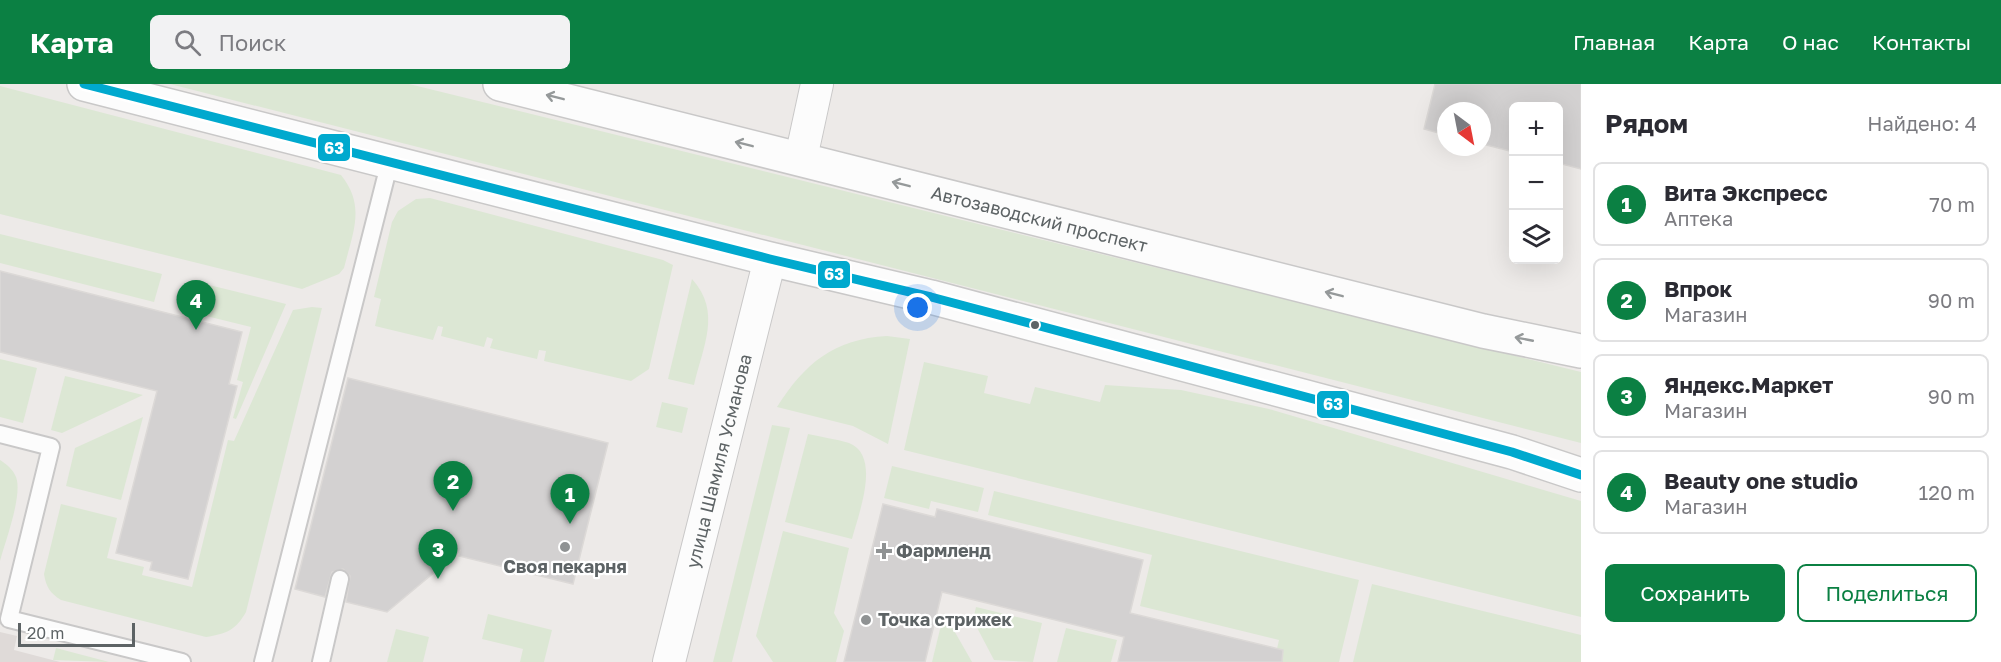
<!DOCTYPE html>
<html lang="ru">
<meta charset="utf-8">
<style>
:root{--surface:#fff;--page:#f2f2f3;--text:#2b2b33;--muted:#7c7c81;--line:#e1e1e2;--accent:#0b8043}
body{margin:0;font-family:"Golos Text",sans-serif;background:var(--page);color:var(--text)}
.controls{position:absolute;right:18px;top:18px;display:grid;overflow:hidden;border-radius:9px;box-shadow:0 6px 24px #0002}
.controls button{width:54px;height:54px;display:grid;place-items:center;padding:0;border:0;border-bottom:2px solid var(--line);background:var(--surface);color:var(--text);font:30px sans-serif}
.compass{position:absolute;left:1437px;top:18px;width:54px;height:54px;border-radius:50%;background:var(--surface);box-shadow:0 6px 24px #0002;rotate:148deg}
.scale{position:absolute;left:18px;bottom:15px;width:117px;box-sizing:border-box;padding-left:6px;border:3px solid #5d6365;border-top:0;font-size:16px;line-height:21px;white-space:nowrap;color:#5d6365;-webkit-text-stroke:4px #fff;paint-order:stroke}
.you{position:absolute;left:918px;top:224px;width:21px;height:21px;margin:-15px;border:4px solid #fff;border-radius:50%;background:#1a73e8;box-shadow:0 0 0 9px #1a73e833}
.badge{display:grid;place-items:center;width:39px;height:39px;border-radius:50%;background:var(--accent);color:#fff;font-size:20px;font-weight:700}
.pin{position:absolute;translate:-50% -50px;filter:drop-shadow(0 2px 3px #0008)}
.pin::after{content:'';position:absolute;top:32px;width:21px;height:18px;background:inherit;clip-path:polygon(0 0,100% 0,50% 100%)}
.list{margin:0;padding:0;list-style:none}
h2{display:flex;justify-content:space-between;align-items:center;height:78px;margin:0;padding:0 24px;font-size:26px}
h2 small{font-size:20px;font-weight:400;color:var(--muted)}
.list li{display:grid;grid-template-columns:39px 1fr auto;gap:18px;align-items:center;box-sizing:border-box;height:84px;margin:0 12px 12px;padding:0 12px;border:2px solid var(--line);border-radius:9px}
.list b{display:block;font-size:22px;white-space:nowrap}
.list p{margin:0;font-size:20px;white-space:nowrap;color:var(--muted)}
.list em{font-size:20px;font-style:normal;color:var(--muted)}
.actions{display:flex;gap:12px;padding:18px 24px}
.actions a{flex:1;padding:14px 0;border:2px solid var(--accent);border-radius:9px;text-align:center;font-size:21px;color:var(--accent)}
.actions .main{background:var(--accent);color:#fff}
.icon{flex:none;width:33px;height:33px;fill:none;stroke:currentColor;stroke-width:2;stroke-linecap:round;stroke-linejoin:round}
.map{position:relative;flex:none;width:1581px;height:578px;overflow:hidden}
header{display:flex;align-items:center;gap:36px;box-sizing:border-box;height:84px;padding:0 30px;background:var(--accent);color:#fff}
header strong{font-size:28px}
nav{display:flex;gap:33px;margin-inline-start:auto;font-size:21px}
.search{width:420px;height:54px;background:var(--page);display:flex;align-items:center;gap:15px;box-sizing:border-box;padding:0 21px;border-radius:9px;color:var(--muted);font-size:22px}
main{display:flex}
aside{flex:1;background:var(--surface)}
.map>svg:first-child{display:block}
.education{fill:#dfdad8}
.green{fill:#dce7d4}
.building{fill:#d3d1d1;stroke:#dcd9d7;stroke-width:1.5}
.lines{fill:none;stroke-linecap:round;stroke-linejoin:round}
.service-casing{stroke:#c9c8c8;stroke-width:20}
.minor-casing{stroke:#c9c8c8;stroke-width:34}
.tertiary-casing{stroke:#c9c8c8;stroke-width:36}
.service{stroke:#fcfcfc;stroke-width:16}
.minor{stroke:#fcfcfc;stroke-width:32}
.tertiary{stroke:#fcfcfc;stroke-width:33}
.bus-1-casing{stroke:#fff;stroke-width:14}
.bus-1{stroke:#00a9ce;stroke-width:9}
.oneway{stroke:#95999a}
.bus-dot{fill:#5d6365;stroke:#fff;stroke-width:2}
.poi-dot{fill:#8f9293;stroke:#fff;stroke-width:2}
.labels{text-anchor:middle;stroke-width:4.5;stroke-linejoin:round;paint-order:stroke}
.street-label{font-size:18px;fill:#5d6365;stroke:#fff}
.poi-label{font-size:18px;font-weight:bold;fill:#5d6365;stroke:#fff;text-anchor:start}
.line-badge{stroke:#fff;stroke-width:2}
.badge-label{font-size:16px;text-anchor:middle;font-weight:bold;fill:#fff}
</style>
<header>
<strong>Карта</strong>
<div class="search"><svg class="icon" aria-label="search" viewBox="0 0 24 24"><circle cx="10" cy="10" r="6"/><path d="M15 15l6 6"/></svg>Поиск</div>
<nav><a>Главная</a><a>Карта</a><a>О нас</a><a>Контакты</a></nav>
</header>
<main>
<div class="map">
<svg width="1581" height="578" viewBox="0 0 1581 578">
<rect width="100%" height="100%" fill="#edeae8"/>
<!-- education -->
<polygon class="education" points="0,548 17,552 14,566 60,578 0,578"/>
<!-- green -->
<g class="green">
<polygon points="170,0 409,0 1581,288 1581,359"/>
<path d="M0,2l341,89c25,31 12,57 3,93l-5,6 -37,15 -302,-75z"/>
<polygon points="430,114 663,176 673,181 649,285 631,297 544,277 546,267 539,266 537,275 490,264 493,255 487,253 484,263 441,252 443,243 438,242 433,256 375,242 381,215 374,213 392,138 398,127 416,115"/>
<polygon points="0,150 162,190 154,218 0,179"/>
<path d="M692,195c30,33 11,67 2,106l-26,-6z"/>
<polygon points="201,199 286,220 236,335 233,334 243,298 237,296 251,243 194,229"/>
<path d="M312,223l10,1 -76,304c-10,18 -20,22 -40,25l-145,-37c-11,-7 -15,-13 -17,-26l17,-70 56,14 -10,40 37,9 -2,8 50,12 36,-147 6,1 59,-131z"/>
<path d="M887,252l23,3 -22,105 -35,-18 -76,-19c28,-44 57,-68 110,-71z"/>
<polygon points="0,275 37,284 23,339 0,333"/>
<polygon points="924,278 988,292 984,309 1030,320 1035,303 1100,318 1105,301 1181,306 1269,325 1581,417 1581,533 904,366"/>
<polygon points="65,292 143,311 62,349 51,346"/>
<polygon points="662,318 688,324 682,349 656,343"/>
<polygon points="143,333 121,416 66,402 75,364"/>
<polygon points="772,341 790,344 732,578 713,578"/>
<path d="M808,350c13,3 28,5 41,9 33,13 9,72 3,96l-67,-17z"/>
<path d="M0,376c6,4 13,9 16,17 7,18 -11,65 -16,84z"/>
<polygon points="892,382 984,404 978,428 931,417 929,425 884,414"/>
<polygon points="994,407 1359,496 1339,578 1274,578 1279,556 1140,522 1152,471 988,431"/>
<polygon points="783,447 849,464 834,529 844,547 836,578 773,578 756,552"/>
<polygon points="1372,500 1581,551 1581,578 1353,578"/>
<polygon points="976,523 1042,539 1033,578 994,576 973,536"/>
<polygon points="944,529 972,578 932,578"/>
<polygon points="488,530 552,546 544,578 520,578 523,565 482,555"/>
<polygon points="1066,544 1117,556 1111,578 1057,578"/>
<polygon points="396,545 429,553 423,578 387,578"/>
<polygon points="56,564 109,578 53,576"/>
</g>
<!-- building -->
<g class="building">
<polygon points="1435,0 1581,0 1581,85 1558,79 1558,22 1514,22 1514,68 1482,60 1482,27 1446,27 1446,51 1424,45"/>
<polygon points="0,187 242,248 229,300 237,302 188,495 150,486 152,478 116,469 157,307 0,268"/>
<polygon points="348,294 608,359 573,500 459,472 460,467 387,528 346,518 350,492 343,485 332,488 325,513 295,505"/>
<polygon points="883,420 935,433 937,425 1143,476 1130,529 1283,566 1282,578 1118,578 1124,553 942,508 925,578 844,578"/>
</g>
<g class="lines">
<defs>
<g id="service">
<polyline points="0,350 51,363 9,535 182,578"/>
<polyline points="263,578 390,77"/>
<polyline points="321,578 340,495"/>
</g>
<g id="minor">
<polyline points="801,74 817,0"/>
<path id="s1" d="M669,578l101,-403"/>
</g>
<g id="tertiary">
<polyline points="84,0 770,175 931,213 1512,368 1581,391"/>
<path id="s2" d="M500,0l983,247 98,20"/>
</g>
</defs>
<!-- service casing -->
<use href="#service" class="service-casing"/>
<!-- minor casing -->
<use href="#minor" class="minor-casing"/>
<!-- tertiary casing -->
<use href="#tertiary" class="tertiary-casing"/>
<!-- service -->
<use href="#service" class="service"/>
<!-- minor -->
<use href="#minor" class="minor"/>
<!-- tertiary -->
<use href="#tertiary" class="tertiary"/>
<defs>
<polyline id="bus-1" points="84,0 770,175 931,213 1512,368 1581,391"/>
</defs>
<!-- bus-1 casing -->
<use href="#bus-1" class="bus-1-casing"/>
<!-- bus-1 -->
<use href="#bus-1" class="bus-1"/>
</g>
<!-- one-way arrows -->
<defs><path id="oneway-shaft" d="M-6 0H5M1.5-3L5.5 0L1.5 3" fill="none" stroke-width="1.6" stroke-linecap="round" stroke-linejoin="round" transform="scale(1.5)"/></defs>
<g class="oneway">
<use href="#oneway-shaft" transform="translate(555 13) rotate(-166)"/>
<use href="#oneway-shaft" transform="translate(744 60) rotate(-166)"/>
<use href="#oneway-shaft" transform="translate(901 100) rotate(-166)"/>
<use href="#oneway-shaft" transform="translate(1334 210) rotate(-166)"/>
<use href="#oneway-shaft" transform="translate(1524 255) rotate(-169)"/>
</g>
<!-- markers -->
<circle class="bus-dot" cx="1035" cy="241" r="5"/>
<g class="poi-dot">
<circle cx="565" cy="463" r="6"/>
<path d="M881 458h6v6h6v6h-6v6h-6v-6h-6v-6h6z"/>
<circle cx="866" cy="536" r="6"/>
</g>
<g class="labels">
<!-- street labels -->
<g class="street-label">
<text dy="6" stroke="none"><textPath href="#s2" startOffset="556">Автозаводский проспект</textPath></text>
<text dy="6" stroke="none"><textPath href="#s1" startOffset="207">улица Шамиля Усманова</textPath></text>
</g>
<!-- poi labels -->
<g class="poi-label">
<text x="896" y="473">Фармленд</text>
<text x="565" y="489" text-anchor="middle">Своя пекарня</text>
<text x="878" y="542">Точка стрижек</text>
</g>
</g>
<g class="line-badge">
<rect x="317" y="49" width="34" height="29" rx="6" fill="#00a9ce"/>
<rect x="817" y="176" width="34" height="29" rx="6" fill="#00a9ce"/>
<rect x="1316" y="306" width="34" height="29" rx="6" fill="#00a9ce"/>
</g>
<g class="badge-label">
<text x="334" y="70">63</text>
<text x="834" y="196">63</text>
<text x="1333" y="326">63</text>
</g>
</svg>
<div class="controls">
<button>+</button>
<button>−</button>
<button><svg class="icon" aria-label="layers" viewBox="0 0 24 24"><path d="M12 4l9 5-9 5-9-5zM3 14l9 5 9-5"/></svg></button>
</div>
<svg class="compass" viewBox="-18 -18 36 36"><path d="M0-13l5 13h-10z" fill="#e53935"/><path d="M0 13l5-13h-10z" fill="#7c7c81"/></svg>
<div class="scale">20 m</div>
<div class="you"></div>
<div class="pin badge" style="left:570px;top:440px">1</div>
<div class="pin badge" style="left:453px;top:427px">2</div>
<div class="pin badge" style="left:438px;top:495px">3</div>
<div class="pin badge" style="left:196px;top:246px">4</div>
</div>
<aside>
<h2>Рядом<small>Найдено: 4</small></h2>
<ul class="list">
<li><span class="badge">1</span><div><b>Вита Экспресс</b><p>Аптека</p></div><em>70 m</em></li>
<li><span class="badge">2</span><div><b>Впрок</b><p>Магазин</p></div><em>90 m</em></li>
<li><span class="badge">3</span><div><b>Яндекс.Маркет</b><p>Магазин</p></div><em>90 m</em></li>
<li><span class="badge">4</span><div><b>Beauty one studio</b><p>Магазин</p></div><em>120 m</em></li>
</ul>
<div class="actions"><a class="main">Сохранить</a><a>Поделиться</a></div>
</aside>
</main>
